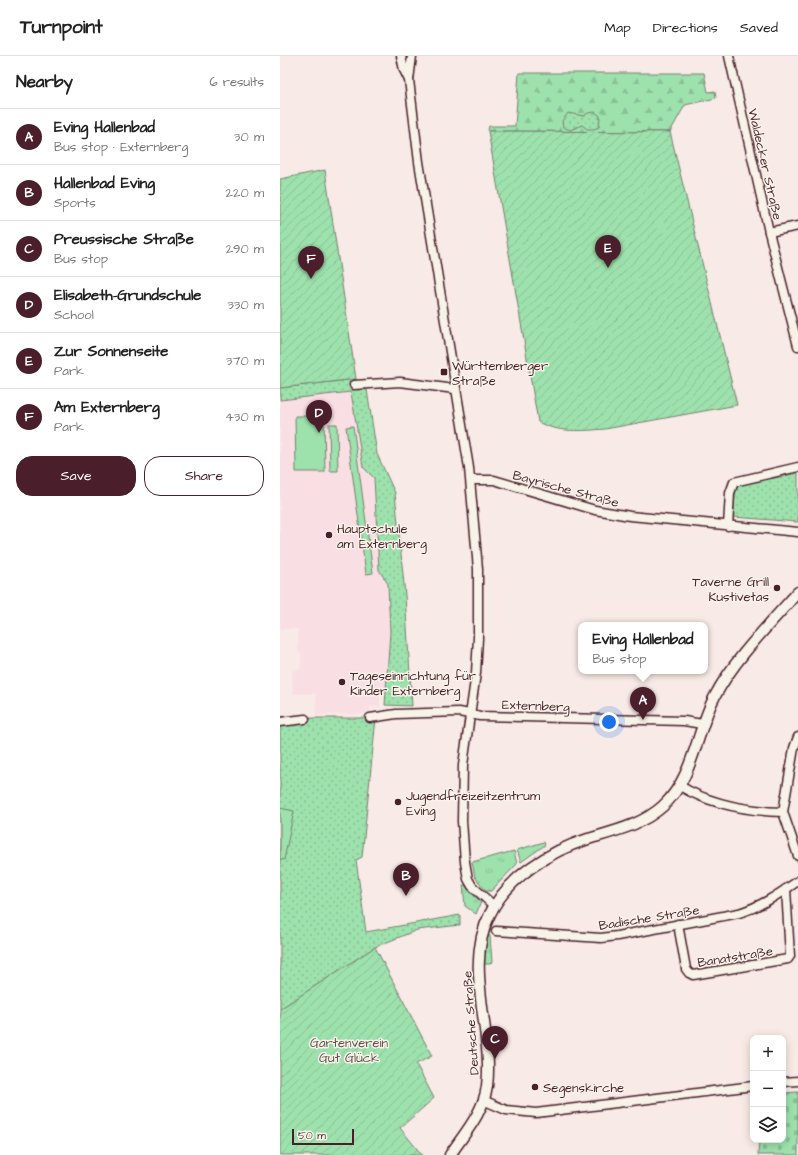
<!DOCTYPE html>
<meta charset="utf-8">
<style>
:root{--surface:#fff;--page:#f2f2f2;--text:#222;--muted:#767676;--line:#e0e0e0;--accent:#4a1f2b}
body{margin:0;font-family:"Architects Daughter",sans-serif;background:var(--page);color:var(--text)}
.controls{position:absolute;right:12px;bottom:12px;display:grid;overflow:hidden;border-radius:8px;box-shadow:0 2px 10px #0003}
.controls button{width:36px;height:36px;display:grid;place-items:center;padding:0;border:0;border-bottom:1px solid var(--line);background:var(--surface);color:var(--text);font:20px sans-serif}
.scale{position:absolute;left:12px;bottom:10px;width:62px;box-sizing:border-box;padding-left:4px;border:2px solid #4a1f2b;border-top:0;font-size:11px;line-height:14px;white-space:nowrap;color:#4a1f2b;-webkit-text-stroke:3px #f7f3e8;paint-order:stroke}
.you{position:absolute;left:329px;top:666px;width:14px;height:14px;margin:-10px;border:3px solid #fff;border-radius:50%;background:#1a73e8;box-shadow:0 0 0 6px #1a73e833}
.badge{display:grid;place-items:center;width:26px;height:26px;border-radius:50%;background:var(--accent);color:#fff;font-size:13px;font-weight:700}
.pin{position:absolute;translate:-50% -33px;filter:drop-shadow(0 1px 2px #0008)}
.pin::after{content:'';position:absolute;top:21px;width:14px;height:12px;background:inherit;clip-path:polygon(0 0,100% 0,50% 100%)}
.popup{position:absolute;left:298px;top:566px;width:130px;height:52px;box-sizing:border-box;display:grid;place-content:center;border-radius:8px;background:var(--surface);filter:drop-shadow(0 1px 3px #0005);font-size:13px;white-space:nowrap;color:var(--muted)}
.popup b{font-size:15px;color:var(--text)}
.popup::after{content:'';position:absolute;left:50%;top:100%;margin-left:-8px;border:8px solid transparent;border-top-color:var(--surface)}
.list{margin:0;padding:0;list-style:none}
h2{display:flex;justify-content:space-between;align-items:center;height:52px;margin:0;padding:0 16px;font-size:17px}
h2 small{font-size:13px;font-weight:400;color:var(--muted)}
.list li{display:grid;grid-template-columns:26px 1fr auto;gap:12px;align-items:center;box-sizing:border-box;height:56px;padding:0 16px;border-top:1px solid var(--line)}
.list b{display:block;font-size:15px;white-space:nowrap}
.list p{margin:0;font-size:13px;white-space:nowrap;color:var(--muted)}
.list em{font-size:13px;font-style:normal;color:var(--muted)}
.actions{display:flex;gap:8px;padding:12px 16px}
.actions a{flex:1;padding:9px 0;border:1px solid var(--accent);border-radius:16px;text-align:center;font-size:14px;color:var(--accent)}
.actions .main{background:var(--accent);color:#fff}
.icon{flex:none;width:22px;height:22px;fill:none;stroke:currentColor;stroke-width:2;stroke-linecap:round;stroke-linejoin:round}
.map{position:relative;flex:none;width:518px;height:1099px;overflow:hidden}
header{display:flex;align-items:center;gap:24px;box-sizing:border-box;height:56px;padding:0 20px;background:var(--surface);border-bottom:1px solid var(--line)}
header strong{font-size:19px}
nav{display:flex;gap:22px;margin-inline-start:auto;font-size:14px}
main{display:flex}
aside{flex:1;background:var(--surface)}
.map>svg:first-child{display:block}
.built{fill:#f9dfe4}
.grass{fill:url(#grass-tufts);stroke:#74806c}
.forest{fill:url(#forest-firs);stroke:#74806c}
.cemetery{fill:url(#cemetery-stones);stroke:#74806c}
.park{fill:url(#park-dots);stroke:#74806c}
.garden{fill:url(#garden-furrows);stroke:#74806c}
.pitch{fill:#9de1ad;stroke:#74806c}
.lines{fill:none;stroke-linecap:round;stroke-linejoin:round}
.minor-casing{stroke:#4a1f2b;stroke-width:11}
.tertiary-casing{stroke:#4a1f2b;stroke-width:13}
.minor{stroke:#f7f3e8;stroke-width:8}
.tertiary{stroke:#f7f3e8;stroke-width:10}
.poi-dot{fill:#4a1f2b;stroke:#f7f3e8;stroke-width:1.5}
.labels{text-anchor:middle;stroke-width:3;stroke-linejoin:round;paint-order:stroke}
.street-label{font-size:13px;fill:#4a1f2b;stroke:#f7f3e8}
.poi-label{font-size:13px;fill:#4a1f2b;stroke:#f7f3e8;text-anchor:start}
.park-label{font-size:13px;fill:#5f504c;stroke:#f7f3e8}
</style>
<header>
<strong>Turnpoint</strong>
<nav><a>Map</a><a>Directions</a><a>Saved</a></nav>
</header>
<main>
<aside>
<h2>Nearby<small>6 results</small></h2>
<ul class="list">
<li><span class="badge">A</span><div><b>Eving Hallenbad</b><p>Bus stop · Externberg</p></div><em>30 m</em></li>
<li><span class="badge">B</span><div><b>Hallenbad Eving</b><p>Sports</p></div><em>220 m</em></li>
<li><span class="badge">C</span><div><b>Preussische Straße</b><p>Bus stop</p></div><em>290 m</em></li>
<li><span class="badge">D</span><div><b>Elisabeth-Grundschule</b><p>School</p></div><em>330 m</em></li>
<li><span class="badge">E</span><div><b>Zur Sonnenseite</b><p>Park</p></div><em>370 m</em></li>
<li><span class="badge">F</span><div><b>Am Externberg</b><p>Park</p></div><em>430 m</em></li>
</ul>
<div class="actions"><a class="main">Save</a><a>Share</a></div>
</aside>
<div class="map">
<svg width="518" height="1099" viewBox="0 0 518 1099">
<defs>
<pattern id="grass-tufts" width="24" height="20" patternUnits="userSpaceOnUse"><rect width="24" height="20" fill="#9de1ad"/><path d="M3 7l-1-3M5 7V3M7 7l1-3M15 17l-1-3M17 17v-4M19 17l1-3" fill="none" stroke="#89c195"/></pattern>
<pattern id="forest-firs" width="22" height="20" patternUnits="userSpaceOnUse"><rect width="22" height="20" fill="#9de1ad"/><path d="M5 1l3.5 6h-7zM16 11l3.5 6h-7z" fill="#89c195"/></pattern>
<pattern id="cemetery-stones" width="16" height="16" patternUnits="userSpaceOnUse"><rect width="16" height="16" fill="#9de1ad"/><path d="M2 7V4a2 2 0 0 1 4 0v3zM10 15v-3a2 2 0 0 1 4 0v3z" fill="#89c195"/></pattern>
<pattern id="park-dots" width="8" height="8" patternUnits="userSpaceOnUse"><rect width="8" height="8" fill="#9de1ad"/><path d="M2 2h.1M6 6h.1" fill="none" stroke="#89c195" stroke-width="1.8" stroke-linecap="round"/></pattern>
<pattern id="garden-furrows" width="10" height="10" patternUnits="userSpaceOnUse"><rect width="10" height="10" fill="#9de1ad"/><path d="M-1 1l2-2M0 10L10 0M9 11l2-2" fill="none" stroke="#89c195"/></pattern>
</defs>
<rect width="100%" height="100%" fill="#f8eae6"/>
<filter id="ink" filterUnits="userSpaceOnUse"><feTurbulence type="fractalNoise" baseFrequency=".025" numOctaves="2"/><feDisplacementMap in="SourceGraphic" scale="8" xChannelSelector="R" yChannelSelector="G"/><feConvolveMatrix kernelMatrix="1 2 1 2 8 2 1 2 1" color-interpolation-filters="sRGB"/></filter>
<g filter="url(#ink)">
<!-- built -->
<polygon class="built" points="71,336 83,411 94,422 99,514 108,528 110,576 109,639 100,639 100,651 90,651 90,658 36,659 36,638 13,638 12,615 20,613 21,610 21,597 18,596 18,573 0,573 0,344"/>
<!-- grass -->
<g class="grass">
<polygon points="264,786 265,789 241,806 237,794"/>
<polygon points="234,795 237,808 211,835 206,835 195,821 192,806"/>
<polygon points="183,829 185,829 192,838 201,846 196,858 185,850"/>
<polygon points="207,878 210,880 212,906 210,908 203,908"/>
</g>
<!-- forest -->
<polygon class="forest" points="239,17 424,17 428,36 435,35 436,42 405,49 390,76 208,75 209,70 235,70"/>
<!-- cemetery -->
<polygon class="cemetery" points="518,1036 518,1099 478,1099 479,1084 503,1084 503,1037"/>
<!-- park -->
<g class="park">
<polygon points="315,56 320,60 319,71 314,73 307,73 302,69 290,74 283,71 282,65 288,57 304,60 308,57"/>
<polygon points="76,323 77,329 87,334 97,398 115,437 125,539 132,650 105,649 110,576 108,528 99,514 94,422 83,411 71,336 0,344 0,332"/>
<polygon points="518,417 518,466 453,461 456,430"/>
<polygon points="34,662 96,662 82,801 76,804 86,876 180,859 180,869 137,874 95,891 0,953 0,666"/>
</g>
<!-- garden -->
<g class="garden">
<path d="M208,75l182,1 67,273 -132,24c-23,2 -47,4 -67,-7z"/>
<polygon points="45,114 76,323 0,332 0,123"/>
<polygon points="95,891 152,1000 136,1008 154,1042 120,1072 142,1099 0,1099 0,953"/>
</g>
<!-- pitch -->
<g class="pitch">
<polygon points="15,360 44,360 45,416 16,416"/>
<polygon points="49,368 57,368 58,415 50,415"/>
<polygon points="73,370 93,517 86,518 66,371"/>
<polygon points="0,752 14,755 4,804 0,803"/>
</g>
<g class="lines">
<defs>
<g id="minor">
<polyline points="121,0 124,14 129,24"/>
<polyline points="132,0 129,24 139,106 189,412 198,513 198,582 196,617 183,709 182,765 185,806 188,823 192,830 214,850"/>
<polyline points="449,0 489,176 518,290"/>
<polyline points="489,176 518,170"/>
<polyline points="74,329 120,326 175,333"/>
<polyline points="191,424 214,424 315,454 350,460 518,476"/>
<polyline points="448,470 450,437 454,426 518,411"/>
<polyline points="90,662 116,658 179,656 200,660 404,665 422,668"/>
<polyline points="0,666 25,663"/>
<polyline points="518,681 514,692 503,756 518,800"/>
<path d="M400,730c30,18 68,25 103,26"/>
<polyline points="398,868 406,913 409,917 413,919 508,903 510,900 506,833"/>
<path d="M216,875l105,7 16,-2 122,-23c23,-7 40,-19 59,-32"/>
<polyline points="503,1026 518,1025"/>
<polyline points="203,1044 226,1054 256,1057 473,1030"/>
</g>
<path id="tertiary" d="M170,1099c14,-21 34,-43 37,-69 7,-55 -24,-119 3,-172 18,-37 60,-63 98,-75 27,-8 54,-14 75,-33 31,-29 33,-74 52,-110 20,-38 55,-72 83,-104"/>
</defs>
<!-- minor casing -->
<use href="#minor" class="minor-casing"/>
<!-- tertiary casing -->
<use href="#tertiary" class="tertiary-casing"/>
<!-- minor -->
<use href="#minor" class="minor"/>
<!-- tertiary -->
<use href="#tertiary" class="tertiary"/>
</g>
</g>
<!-- markers -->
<g class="poi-dot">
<rect x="160" y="312" width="8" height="8" rx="2"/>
<circle cx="49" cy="479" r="4"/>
<circle cx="497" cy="532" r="4"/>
<circle cx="62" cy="626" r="4"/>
<circle cx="118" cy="746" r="4"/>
<circle cx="255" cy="1031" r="4"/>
</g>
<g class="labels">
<!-- street labels -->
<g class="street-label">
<text transform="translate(486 108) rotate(77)" y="5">Waldecker Straße</text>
<text transform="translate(286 432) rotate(15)" y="5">Bayrische Straße</text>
<text transform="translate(256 649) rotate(2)" y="5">Externberg</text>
<text transform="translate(369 861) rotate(-9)" y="5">Badische Straße</text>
<text transform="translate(455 900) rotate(-9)" y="5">Banatstraße</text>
<text transform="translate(190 967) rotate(-94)" y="5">Deutsche Straße</text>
</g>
<!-- poi labels -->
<g class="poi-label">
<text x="172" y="314">Württemberger<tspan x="172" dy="15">Straße</tspan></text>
<text x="57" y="477">Hauptschule<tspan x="57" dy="15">am Externberg</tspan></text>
<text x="489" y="530" text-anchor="end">Taverne Grill<tspan x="489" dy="15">Kustivetas</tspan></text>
<text x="70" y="624">Tageseinrichtung für<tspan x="70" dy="15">Kinder Externberg</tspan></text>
<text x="126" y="744">Jugendfreizeitzentrum<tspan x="126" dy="15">Eving</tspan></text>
<text x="263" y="1036">Segenskirche</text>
</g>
<!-- park labels -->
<g class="park-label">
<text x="69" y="991">Gartenverein<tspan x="69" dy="15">Gut Glück</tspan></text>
</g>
</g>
</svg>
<div class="controls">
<button>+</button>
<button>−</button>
<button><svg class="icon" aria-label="layers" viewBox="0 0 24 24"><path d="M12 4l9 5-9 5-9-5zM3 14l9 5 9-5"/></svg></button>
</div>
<div class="scale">50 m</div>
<div class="you"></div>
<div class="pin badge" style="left:363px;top:664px">A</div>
<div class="popup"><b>Eving Hallenbad</b>Bus stop</div>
<div class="pin badge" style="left:126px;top:840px">B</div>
<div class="pin badge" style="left:215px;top:1003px">C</div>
<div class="pin badge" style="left:39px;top:377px">D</div>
<div class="pin badge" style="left:328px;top:212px">E</div>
<div class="pin badge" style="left:31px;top:223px">F</div>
</div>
</main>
